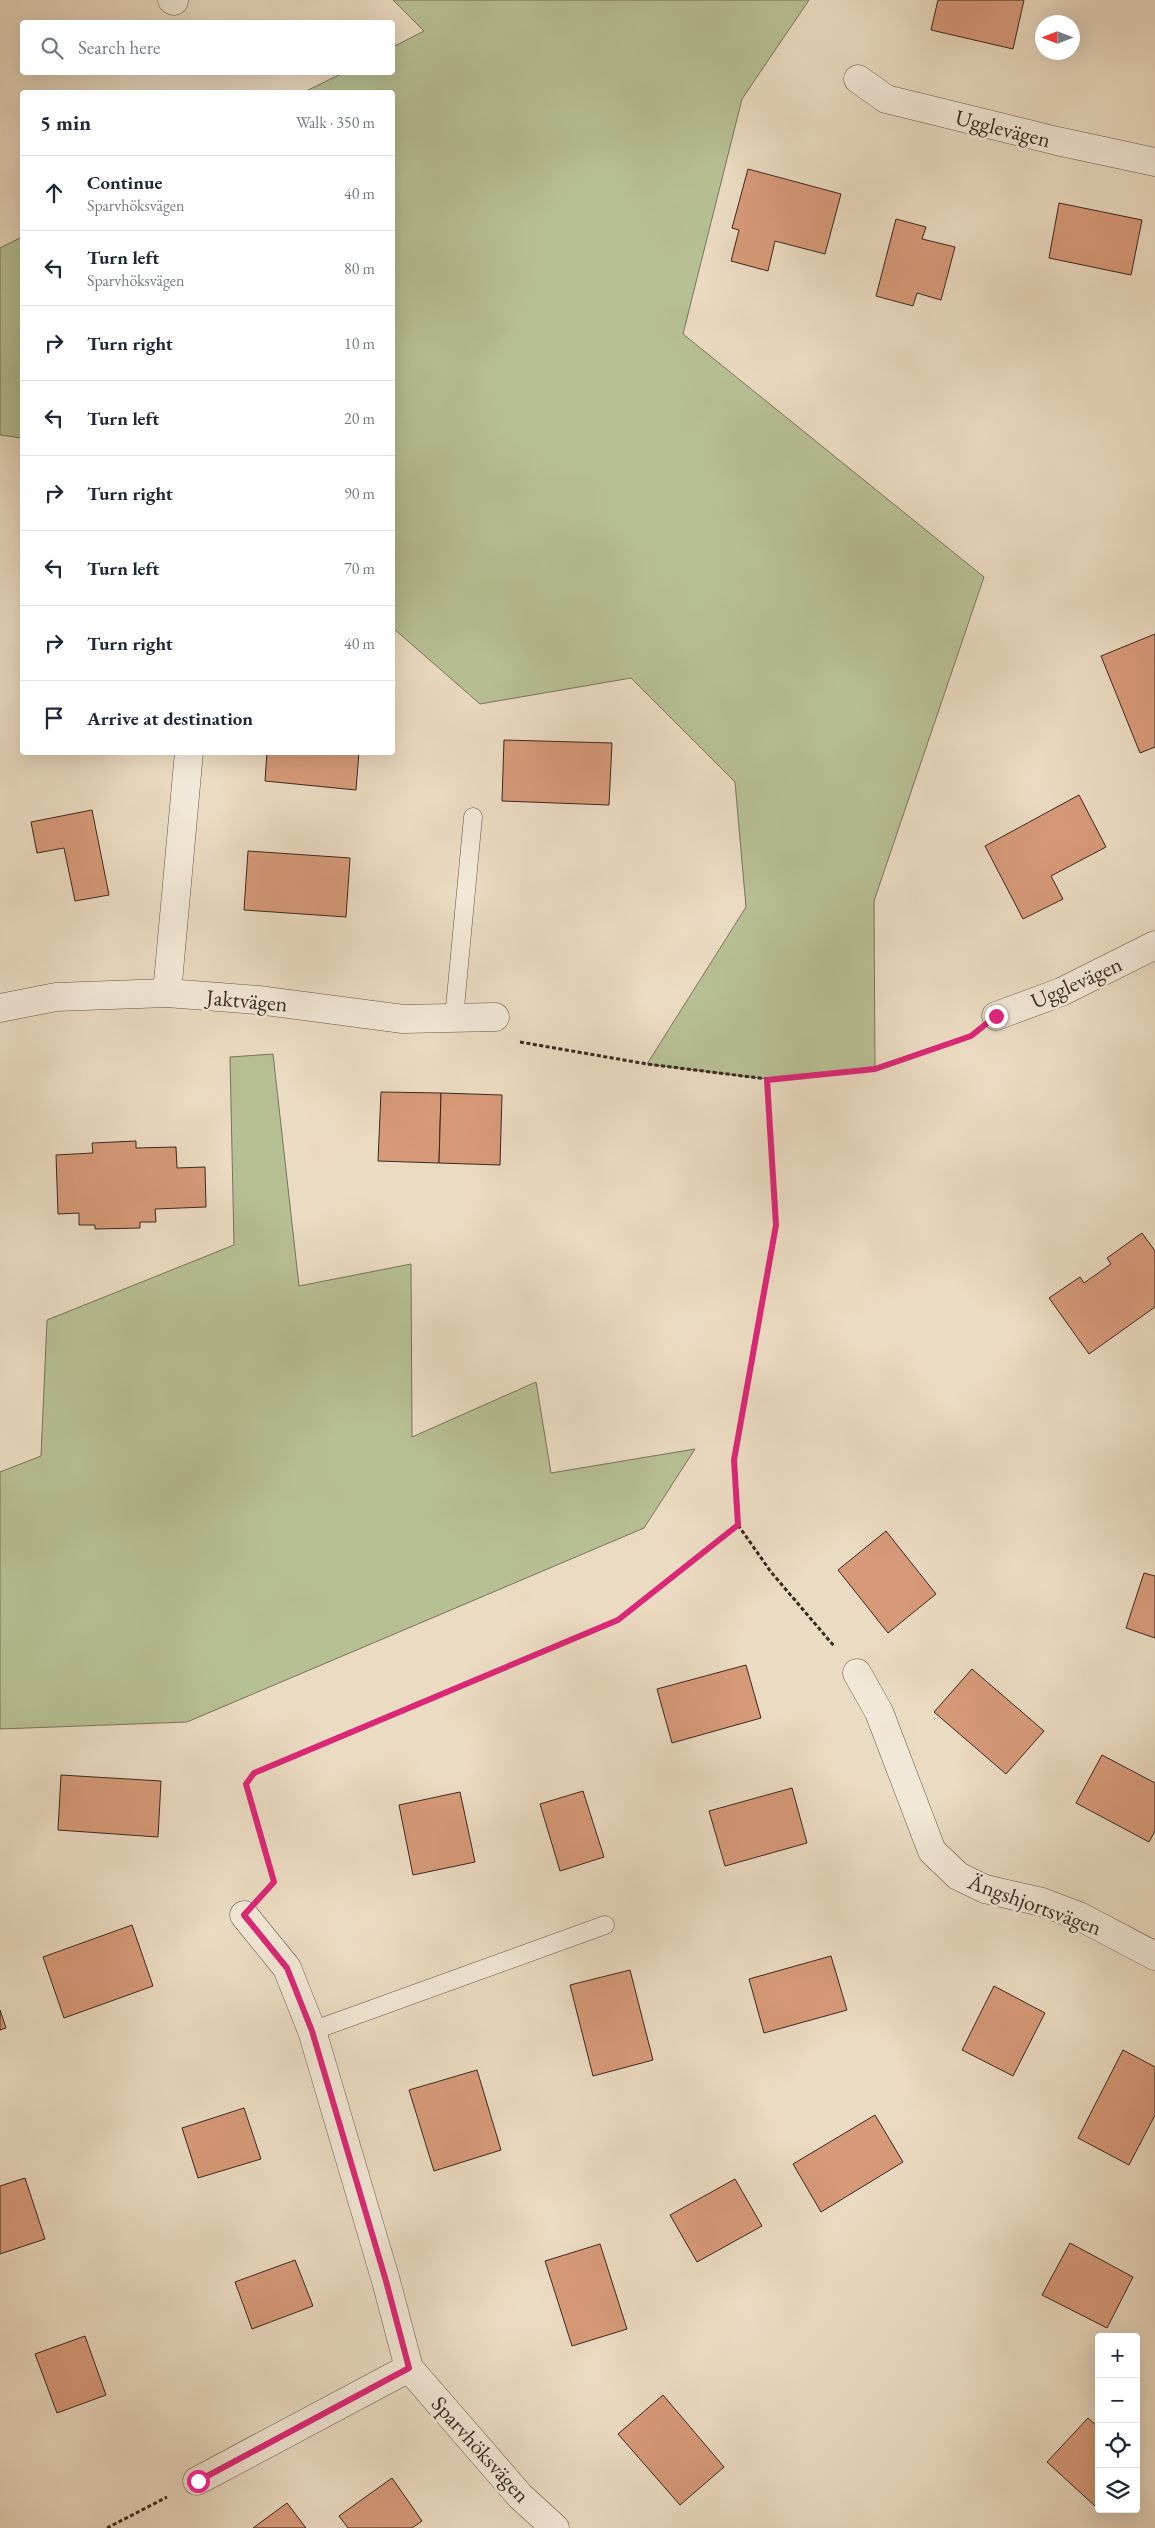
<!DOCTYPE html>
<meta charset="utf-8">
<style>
:root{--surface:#fff;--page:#f2f2f3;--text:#1f2937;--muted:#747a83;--line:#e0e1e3}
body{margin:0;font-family:"EB Garamond",serif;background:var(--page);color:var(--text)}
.controls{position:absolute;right:15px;bottom:15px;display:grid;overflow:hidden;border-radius:5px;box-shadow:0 5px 20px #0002}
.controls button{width:45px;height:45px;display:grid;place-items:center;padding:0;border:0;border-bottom:1px solid var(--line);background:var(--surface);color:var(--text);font:25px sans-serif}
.compass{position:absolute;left:1035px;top:15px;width:45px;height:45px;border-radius:50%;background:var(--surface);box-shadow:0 5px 20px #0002;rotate:270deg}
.stop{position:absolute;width:15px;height:15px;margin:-11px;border:4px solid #db2777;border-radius:50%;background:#fff}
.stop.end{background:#db2777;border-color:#fff;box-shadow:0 1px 5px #0008}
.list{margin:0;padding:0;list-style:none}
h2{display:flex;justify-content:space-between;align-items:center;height:65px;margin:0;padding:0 20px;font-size:21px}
h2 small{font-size:16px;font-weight:400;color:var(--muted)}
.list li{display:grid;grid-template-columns:32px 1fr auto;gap:15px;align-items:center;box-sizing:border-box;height:75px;padding:0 20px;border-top:1px solid var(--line)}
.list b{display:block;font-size:19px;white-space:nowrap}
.list p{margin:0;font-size:16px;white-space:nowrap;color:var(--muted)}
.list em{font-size:16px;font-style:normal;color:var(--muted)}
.icon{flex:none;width:28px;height:28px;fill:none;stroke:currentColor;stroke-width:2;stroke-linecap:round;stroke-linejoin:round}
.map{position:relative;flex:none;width:1155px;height:2528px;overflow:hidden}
.search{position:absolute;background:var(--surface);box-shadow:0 5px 20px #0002;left:20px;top:20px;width:375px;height:55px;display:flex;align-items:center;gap:12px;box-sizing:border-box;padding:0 18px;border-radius:5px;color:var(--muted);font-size:19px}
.panel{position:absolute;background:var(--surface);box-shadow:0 5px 20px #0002;left:20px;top:90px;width:375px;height:665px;border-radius:5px}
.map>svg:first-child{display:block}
.green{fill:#b7c094;stroke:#78745a}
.building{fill:#d79a79;stroke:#3a281f}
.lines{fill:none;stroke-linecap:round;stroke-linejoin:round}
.lane-casing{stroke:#665548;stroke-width:19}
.street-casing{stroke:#665548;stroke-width:29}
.path{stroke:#3a281f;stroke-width:3;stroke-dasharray:4 2.5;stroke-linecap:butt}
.lane{stroke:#f2e8d7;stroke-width:18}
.street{stroke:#f2e8d7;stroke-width:28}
.route{stroke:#db2777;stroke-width:6}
.labels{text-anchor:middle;stroke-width:5;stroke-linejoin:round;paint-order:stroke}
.street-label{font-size:22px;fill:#3a281f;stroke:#f2e8d7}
</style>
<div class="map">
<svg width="1155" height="2528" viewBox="0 0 1155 2528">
<rect width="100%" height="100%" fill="#ebdbc2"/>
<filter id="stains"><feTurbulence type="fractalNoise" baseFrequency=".004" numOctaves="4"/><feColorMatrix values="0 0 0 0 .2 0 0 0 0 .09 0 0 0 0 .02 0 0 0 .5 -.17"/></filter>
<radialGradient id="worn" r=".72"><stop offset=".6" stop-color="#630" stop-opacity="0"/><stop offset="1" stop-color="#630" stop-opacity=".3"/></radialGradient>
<!-- green -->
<g class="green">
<polygon points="393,0 809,0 742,99 683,334 984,577 874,901 875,1069 767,1079 647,1064 746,907 735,782 631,678 480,704 393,628 392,92 304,92 343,73 392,72 393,47 424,31"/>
<polygon points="22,237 22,438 0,435 0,248"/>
<polygon points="273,1054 299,1286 411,1264 412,1437 536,1382 551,1473 695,1449 644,1528 187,1722 0,1729 0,1472 41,1456 47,1320 234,1245 230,1057"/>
</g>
<!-- building -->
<g class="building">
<polygon points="938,0 1024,0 1013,49 931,30"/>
<polygon points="748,169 841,194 825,254 775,241 768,271 731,261 739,230 732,228"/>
<polygon points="1059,203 1142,220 1131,275 1049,258"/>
<polygon points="896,219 926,227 922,239 955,247 941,300 917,293 913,306 876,296"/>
<polygon points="1155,634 1155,747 1140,753 1101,656"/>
<polygon points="504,740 612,743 609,805 502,801"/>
<polygon points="267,752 359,752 356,790 265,781"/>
<polygon points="1079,795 1106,847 1051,876 1063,899 1023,919 985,846"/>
<polygon points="92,810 109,895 75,901 64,848 37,853 31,822"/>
<polygon points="248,851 350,858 346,917 244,910"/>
<polygon points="381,1092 441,1093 439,1163 378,1161"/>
<polygon points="441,1093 502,1095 500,1165 439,1163"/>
<polygon points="136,1141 136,1148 176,1147 177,1168 205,1167 206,1207 155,1209 156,1222 140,1222 140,1228 95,1229 95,1225 79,1225 79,1213 58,1214 56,1155 93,1153 92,1143"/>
<polygon points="1142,1233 1155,1251 1155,1307 1089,1354 1049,1298 1080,1277 1084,1283 1111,1264 1107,1258"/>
<polygon points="886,1531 936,1594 888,1633 838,1570"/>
<polygon points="1144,1573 1155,1576 1155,1638 1126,1628"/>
<polygon points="746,1665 761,1718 672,1743 657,1689"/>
<polygon points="972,1669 1044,1731 1006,1774 934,1712"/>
<polygon points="1102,1755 1155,1783 1155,1831 1149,1842 1076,1803"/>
<polygon points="61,1775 161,1781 158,1837 58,1830"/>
<polygon points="792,1788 807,1843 725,1866 709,1811"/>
<polygon points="583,1791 604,1857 560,1871 540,1804"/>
<polygon points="460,1792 475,1862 413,1875 399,1805"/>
<polygon points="132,1925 153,1986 64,2018 43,1957"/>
<polygon points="831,1956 847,2010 764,2033 749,1979"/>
<polygon points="630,1970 653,2060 593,2076 570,1985"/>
<polygon points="994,1986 1045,2013 1013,2076 962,2050"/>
<polygon points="0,2010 6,2028 0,2030"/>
<polygon points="1123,2050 1155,2067 1155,2115 1129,2165 1078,2138"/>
<polygon points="477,2070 501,2150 434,2171 409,2090"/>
<polygon points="244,2108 261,2159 198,2178 182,2128"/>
<polygon points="875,2115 903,2162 821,2212 793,2164"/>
<polygon points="25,2178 45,2239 0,2254 0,2186"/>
<polygon points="735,2179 762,2226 697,2262 670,2215"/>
<polygon points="1070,2243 1133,2277 1107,2328 1042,2295"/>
<polygon points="600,2244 627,2329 572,2346 545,2261"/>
<polygon points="295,2260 313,2306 252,2329 235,2282"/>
<polygon points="85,2336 106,2395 57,2413 35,2354"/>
<polygon points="663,2395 724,2467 680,2505 618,2434"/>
<polygon points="1088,2418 1099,2428 1099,2501 1095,2506 1047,2462"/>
<polygon points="392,2478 422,2521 412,2528 348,2528 339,2516"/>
<polygon points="287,2503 306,2528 253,2528"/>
</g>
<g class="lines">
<defs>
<g id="lane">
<polyline points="454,1018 473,817"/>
<polyline points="312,2031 605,1925"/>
</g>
<g id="street">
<polyline points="172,0 174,1"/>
<polyline points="858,79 886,99 1057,141 1155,162"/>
<polyline points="167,993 189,752"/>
<polyline points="0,1008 56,997 167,993 258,1000 403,1019 495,1017"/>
<polyline points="996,1016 1061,992 1155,945"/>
<polyline points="857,1673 879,1712 932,1851 958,1876 985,1889 1042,1902 1079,1916 1155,1956"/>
<polyline points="244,1915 287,1968 312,2031 386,2281 409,2368 520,2496 555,2528"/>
<polyline points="197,2481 409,2368"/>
</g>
</defs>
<!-- lane casing -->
<use href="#lane" class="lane-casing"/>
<!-- street casing -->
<use href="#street" class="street-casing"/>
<!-- path -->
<g class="path">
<polyline points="520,1042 647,1064 767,1079 875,1069 968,1037"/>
<polyline points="738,1525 771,1572 834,1646"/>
<polyline points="268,1889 274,1882 246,1784 255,1773 618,1620 738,1525 734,1460 775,1225 767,1079"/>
<polyline points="107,2528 167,2497"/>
</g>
<!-- lane -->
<use href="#lane" class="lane"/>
<!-- street -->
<use href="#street" class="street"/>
</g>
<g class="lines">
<!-- route -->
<polyline class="route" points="198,2481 409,2368 386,2281 312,2031 287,1968 244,1915 274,1882 246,1784 254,1773 618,1620 738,1525 734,1460 776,1225 767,1080 875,1069 971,1036 996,1016"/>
</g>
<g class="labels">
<!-- street labels -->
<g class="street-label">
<text transform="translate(1003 128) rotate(14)" y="8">Ugglevägen</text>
<text transform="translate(1076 982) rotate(-24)" y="8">Ugglevägen</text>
<text transform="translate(247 1000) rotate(5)" y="8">Jaktvägen</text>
<text transform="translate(1035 1904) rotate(20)" y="8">Ängshjortsvägen</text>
<text transform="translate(481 2449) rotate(48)" y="8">Sparvhöksvägen</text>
</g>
</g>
<rect width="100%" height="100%" filter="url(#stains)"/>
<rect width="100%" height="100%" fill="url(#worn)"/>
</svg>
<div class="controls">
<button>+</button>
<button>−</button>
<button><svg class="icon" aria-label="locate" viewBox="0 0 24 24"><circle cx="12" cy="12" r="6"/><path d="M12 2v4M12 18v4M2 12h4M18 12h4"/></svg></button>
<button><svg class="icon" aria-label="layers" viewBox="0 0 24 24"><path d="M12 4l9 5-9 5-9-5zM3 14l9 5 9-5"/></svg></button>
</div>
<svg class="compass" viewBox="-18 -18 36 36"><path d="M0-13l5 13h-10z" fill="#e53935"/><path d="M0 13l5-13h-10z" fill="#747a83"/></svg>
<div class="stop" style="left:198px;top:2481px"></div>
<div class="stop end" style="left:996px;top:1016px"></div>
<div class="search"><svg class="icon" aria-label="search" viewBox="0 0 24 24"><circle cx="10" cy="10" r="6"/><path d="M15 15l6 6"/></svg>Search here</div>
<section class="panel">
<h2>5 min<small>Walk · 350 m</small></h2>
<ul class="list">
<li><svg class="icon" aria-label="ahead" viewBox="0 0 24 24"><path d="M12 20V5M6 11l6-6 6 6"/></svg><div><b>Continue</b><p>Sparvhöksvägen</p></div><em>40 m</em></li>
<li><svg class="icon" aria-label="left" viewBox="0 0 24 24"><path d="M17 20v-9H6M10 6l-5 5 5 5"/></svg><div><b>Turn left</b><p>Sparvhöksvägen</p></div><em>80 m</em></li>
<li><svg class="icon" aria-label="right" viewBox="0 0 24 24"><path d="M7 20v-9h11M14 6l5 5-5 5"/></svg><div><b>Turn right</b></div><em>10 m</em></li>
<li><svg class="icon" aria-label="left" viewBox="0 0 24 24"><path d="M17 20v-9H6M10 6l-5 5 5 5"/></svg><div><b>Turn left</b></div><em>20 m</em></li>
<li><svg class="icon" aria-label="right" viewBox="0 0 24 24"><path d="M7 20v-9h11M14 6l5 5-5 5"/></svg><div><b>Turn right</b></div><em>90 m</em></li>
<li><svg class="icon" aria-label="left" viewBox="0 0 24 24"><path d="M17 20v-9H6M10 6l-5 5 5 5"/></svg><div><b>Turn left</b></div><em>70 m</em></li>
<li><svg class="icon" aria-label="right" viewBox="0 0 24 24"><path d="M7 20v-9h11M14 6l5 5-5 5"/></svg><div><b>Turn right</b></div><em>40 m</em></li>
<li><svg class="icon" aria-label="arrive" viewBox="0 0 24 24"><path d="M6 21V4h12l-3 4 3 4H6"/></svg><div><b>Arrive at destination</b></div></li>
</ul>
</section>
</div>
